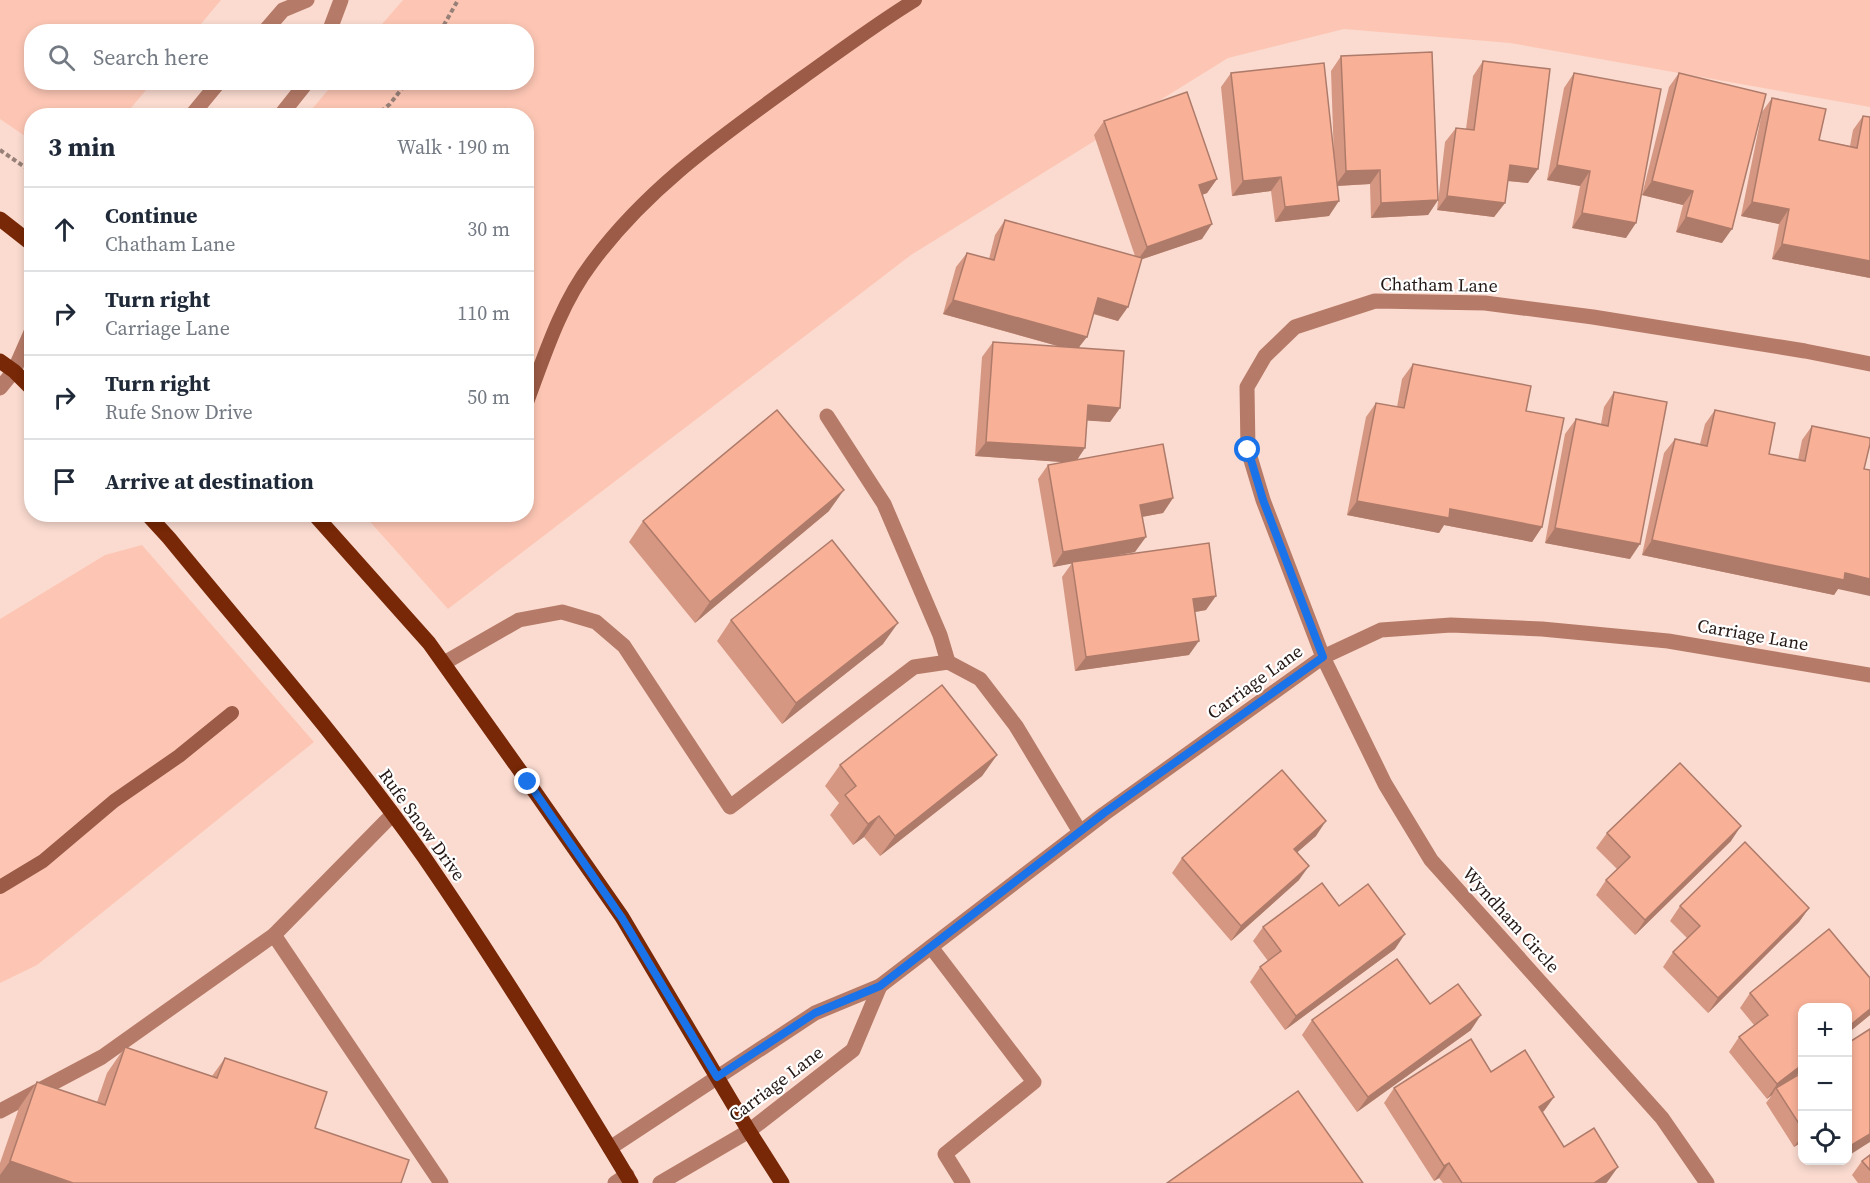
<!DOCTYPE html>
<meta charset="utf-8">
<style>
:root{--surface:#fff;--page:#f2f2f3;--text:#1f2937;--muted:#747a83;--line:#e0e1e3}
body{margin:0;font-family:"Source Serif 4",serif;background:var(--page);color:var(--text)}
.controls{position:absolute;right:18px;bottom:18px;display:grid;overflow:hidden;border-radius:12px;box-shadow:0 3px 9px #0003}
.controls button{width:54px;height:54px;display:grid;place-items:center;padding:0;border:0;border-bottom:2px solid var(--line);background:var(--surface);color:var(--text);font:30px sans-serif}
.stop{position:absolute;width:18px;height:18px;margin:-14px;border:4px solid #1a73e8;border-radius:50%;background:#fff}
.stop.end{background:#1a73e8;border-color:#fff;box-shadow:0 2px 6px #0008}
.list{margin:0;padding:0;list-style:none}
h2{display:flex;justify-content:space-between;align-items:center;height:78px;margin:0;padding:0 24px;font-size:26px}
h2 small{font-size:20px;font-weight:400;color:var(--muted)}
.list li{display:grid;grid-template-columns:39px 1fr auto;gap:18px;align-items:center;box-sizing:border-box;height:84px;padding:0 24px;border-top:2px solid var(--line)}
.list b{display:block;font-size:22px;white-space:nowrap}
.list p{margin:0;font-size:20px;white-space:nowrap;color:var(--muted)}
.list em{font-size:20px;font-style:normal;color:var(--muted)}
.icon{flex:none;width:33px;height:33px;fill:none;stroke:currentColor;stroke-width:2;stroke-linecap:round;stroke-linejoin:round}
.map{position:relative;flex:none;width:1870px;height:1183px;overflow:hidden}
.search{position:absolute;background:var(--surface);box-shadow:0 3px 9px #0003;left:24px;top:24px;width:510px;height:66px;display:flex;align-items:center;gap:15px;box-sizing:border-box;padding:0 21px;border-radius:24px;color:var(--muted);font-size:22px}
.panel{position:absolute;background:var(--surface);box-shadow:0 3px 9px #0003;left:24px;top:108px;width:510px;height:414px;border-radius:24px}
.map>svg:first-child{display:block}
.green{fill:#fdc6b4}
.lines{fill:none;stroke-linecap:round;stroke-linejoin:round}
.stream{stroke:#9b5b46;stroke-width:14}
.path{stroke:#968078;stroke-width:4;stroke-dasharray:4.5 3;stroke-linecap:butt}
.minor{stroke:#b67b68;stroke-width:15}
.major{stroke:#782806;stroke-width:15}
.wall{fill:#d59782}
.shaded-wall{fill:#ae7b6a}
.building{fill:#f8b097;stroke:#ae7b6a;stroke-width:1.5}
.route{stroke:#1a73e8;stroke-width:8}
.labels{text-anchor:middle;stroke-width:4.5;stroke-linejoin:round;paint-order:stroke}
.street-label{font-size:18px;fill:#241814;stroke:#fff}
</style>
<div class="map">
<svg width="1870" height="1183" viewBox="0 0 1870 1183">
<rect width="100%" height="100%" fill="#fbdbd0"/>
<!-- green -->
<g class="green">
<polygon points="0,0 221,0 195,31 32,32 32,82 152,83 125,115 32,116 31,140 0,119"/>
<polygon points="403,0 1870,0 1870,107 1510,43 1344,29 1228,58 911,255 448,609 364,515 526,514 526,116 306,116 334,83 526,82 526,32 376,31"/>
<polygon points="142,545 314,742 37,965 0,983 0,619 105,555"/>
</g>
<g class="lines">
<!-- stream -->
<g class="stream">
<path d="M526,405c18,-48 34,-100 65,-141 57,-78 134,-130 211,-186 38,-27 74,-54 113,-78"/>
<polyline points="0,887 43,861 114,801 179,756 232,713"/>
</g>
<!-- path -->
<g class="path">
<polyline points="440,32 458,0"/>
<polyline points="375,116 390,104 407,82"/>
<polyline points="0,150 32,172"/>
</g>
<!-- minor -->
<g class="minor">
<polyline points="264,32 283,10 307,0"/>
<polyline points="329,32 341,0"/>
<polyline points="191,116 219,82"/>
<polyline points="280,116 307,82"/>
<polyline points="0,388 14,371 32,330"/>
<polyline points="827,416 884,504 940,635 948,662"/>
<polyline points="444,663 519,620 562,612 596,622 624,646 730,807 914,667 948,662 980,679 1016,726 1080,832"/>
<polyline points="274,935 441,1183"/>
<polyline points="931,947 1034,1082 945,1154 963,1183"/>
<polyline points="0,1111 102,1057 274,935 392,815"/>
<polyline points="610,1148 815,1013 880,986 1104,814 1323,657 1381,630 1451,625 1542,629 1668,641 1870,675"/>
<polyline points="615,1183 627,1175"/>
<polyline points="660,1183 749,1131 853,1050 880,986"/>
<polyline points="1707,1183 1662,1118 1431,860 1385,784 1323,657 1263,500 1248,450 1247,387 1265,356 1295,327 1375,301 1485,303 1593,317 1805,351 1870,364"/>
</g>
<!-- major -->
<g class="major">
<polyline points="0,219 32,244"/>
<polyline points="0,361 14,371 32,389"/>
<path d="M147,514l22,24c86,105 177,208 255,319 73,106 141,216 207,326"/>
<polyline points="314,514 429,643 528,782 622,917 749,1131 782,1183"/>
</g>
</g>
<!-- wall -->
<g class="wall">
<polygon points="1341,56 1438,200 1428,215 1371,218 1370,184 1337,186 1329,216 1275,222 1271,191 1232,196 1221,87 1231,73 1334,160 1331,71"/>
<polygon points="1483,61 1528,183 1507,181 1505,203 1494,217 1437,210 1445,142 1456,128 1466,129 1473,76"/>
<polygon points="1574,73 1626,238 1572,228 1580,186 1547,180 1564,88"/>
<polygon points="1679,73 1722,243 1676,232 1683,205 1642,195 1669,87"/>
<polygon points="1772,98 1819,140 1850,146 1853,130 1863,116 1870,278 1772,259 1779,224 1741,216 1762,112"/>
<polygon points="1104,121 1217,179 1207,193 1202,195 1202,239 1142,259 1118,321 1093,314 1079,348 1120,408 1110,422 1087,420 1078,459 1173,498 1163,513 1142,517 1135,552 1093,559 1206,610 1195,612 1189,655 1075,671 1062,577 1072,563 1053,567 1038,479 1048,465 1063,462 975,456 982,357 993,342 1061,347 943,314 956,267 967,253 989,259 995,235 1005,220 1135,256 1094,135"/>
<polygon points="1413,364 1526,411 1542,527 1532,542 1444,525 1439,533 1347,515 1366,417 1376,403 1397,407 1402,379"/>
<polygon points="1614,392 1630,559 1545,543 1565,434 1576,419 1601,424 1604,407"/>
<polygon points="1715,410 1769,454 1798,460 1802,440 1812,426 1838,589 1834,595 1642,555 1664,453 1675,439 1700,444 1705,424"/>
<polygon points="829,511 695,623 629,542 643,521"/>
<polygon points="731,620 883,644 782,724 717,641"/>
<polygon points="997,755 982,776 880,856 864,837 853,845 830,815 839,803 825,786 840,765"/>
<polygon points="1607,833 1731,841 1635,935 1596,895 1606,880 1617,869 1596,848"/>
<polygon points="1316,836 1297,852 1299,880 1231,941 1172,873 1182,858"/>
<polygon points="1339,906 1395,949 1285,1030 1250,982 1260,967 1268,961 1253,941 1263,927"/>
<polygon points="1680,906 1809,908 1799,922 1708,1013 1663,967 1673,952 1687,938 1670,921"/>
<polygon points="1870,978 1870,1015 1793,1078 1803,1072 1803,1141 1794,1147 1766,1103 1772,1095 1767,1099 1729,1052 1739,1037 1754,1025 1740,1008 1750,993"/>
<polygon points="1430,1004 1471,1030 1357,1112 1302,1035 1312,1020"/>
<polygon points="125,1047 212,1076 225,1058 327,1092 0,1183 0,1163 19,1108 37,1082 97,1102 107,1073"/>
<polygon points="1491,1072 1554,1097 1543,1112 1564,1147 1608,1181 1606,1183 1443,1183 1439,1178 1434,1181 1384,1103 1394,1088"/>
<polygon points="1870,1155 1870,1183 1858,1183 1852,1175 1862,1161"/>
</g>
<!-- shaded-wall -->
<g class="shaded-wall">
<polygon points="1510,165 1538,169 1528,183 1499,180"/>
<polygon points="1557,165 1590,171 1580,186 1547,180"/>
<polygon points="1380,170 1370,184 1335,186 1346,171"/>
<polygon points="1281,177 1271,191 1232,196 1243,181"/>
<polygon points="1217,179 1207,193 1188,200 1199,185"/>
<polygon points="1652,181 1693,191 1683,205 1642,195"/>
<polygon points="1447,196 1505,203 1494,217 1437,210"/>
<polygon points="1438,200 1428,215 1371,218 1381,203"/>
<polygon points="1339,201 1329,216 1275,222 1285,207"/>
<polygon points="1752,202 1789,209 1779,224 1741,216"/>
<polygon points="1582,213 1636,223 1626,238 1572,228"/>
<polygon points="1686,217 1732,229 1722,243 1676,232"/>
<polygon points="1212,224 1202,239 1137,261 1147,247"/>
<polygon points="1782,244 1870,261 1870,278 1772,259"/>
<polygon points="1098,298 1128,307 1118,321 1088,312"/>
<polygon points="953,300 1087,337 1076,351 943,314"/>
<polygon points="1088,405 1120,408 1110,422 1078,420"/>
<polygon points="986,442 1085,448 1075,463 975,456"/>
<polygon points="844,490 829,511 695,623 710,602"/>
<polygon points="1173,498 1163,513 1130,519 1140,505"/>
<polygon points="1357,501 1450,509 1542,527 1532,542 1444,525 1439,533 1347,515"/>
<polygon points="1555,528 1640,544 1630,559 1545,543"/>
<polygon points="1146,537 1135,552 1053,567 1063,552"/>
<polygon points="1652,540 1845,573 1870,579 1870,596 1838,589 1834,595 1642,555"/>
<polygon points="1216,596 1206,610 1183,614 1193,599"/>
<polygon points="898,623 883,644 782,724 796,703"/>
<polygon points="1199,641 1189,655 1075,671 1086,657"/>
<polygon points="997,755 982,776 880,856 895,836"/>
<polygon points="879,816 864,837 853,845 868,824"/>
<polygon points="1326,821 1316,836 1284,864 1294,849"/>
<polygon points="1741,826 1731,841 1635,935 1645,920"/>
<polygon points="1309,866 1299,880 1231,941 1241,926"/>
<polygon points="1809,908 1799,922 1708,1013 1718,998"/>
<polygon points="1405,934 1395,949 1285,1030 1296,1016"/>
<polygon points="1870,1009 1870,1015 1848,1033 1848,1027"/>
<polygon points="1481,1015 1471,1030 1357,1112 1368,1097"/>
<polygon points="1803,1064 1803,1070 1777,1090 1776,1088 1772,1095 1767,1099 1777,1084"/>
<polygon points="1554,1097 1544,1111 1529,1121 1539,1107"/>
<polygon points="1803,1134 1803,1141 1794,1147"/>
<polygon points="1870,1134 1870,1142 1848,1156 1848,1150 1850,1146"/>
<polygon points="10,1161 73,1183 0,1183 0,1175"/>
<polygon points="1449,1163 1439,1178 1434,1181 1444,1166"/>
<polygon points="1618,1167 1608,1181 1606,1183 1594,1183"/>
</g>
<!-- building -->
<g class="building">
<polygon points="1432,52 1438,200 1381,203 1380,170 1346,171 1341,56"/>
<polygon points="1483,61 1550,69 1538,169 1510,165 1505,203 1447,196 1456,128 1474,130"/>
<polygon points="1324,63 1339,201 1285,207 1281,177 1243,181 1231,73"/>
<polygon points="1574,73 1661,89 1636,223 1582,213 1590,171 1557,165"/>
<polygon points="1679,73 1766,94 1732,229 1686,217 1693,191 1652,181"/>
<polygon points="1187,92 1217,179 1199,185 1212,224 1147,247 1104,121"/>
<polygon points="1772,98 1826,109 1819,140 1857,148 1863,116 1870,117 1870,261 1782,244 1789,209 1752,202"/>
<polygon points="1005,220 1142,258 1128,307 1098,298 1087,337 953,300 967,253 994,260"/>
<polygon points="993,342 1124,351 1120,408 1088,405 1085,448 986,442"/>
<polygon points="1413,364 1531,386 1526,411 1564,418 1542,527 1450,509 1449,518 1357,501 1376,403 1404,408"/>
<polygon points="1614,392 1667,402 1640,544 1555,528 1576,419 1608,426"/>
<polygon points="777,410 844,490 710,602 643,521"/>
<polygon points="1715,410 1775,423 1769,454 1805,461 1812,426 1870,438 1870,444 1864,469 1870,470 1870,579 1845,573 1844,580 1652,540 1675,439 1707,446"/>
<polygon points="1163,444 1173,498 1140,505 1146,537 1063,552 1048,465"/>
<polygon points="832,540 898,623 796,703 731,620"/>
<polygon points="1209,543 1216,596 1193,599 1199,641 1086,657 1072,562"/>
<polygon points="942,685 997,755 895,836 879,816 868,824 845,795 856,786 840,765"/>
<polygon points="1680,763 1741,826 1645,920 1606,880 1630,857 1607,833"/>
<polygon points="1282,770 1326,821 1294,849 1309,866 1241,926 1182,858"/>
<polygon points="1745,842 1809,908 1718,998 1673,952 1700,926 1680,906"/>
<polygon points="1322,883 1339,906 1368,884 1405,934 1296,1016 1260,967 1281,951 1263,927"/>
<polygon points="1829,929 1870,978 1870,1009 1848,1027 1848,1008 1803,1008 1803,1064 1777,1084 1739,1037 1768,1015 1750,993"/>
<polygon points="1397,959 1430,1004 1458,984 1481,1015 1368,1097 1312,1020"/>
<polygon points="1870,1029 1870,1134 1850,1146 1848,1142 1848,1043"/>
<polygon points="1471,1039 1491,1072 1525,1050 1554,1097 1539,1107 1564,1147 1594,1128 1618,1167 1594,1183 1462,1183 1449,1163 1444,1166 1394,1088"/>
<polygon points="125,1047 217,1078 225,1058 327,1092 315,1128 409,1160 401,1183 73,1183 10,1161 37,1082 105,1105"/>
<polygon points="1803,1072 1803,1130 1776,1088"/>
<polygon points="1298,1091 1363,1183 1167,1183"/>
<polygon points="1870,1155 1870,1170 1862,1161"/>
</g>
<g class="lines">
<!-- route -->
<polyline class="route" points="528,782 622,918 717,1077 815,1013 880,986 1104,813 1323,657 1263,500 1248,450"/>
</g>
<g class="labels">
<!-- street labels -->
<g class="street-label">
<text transform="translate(1439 285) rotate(1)" y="6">Chatham Lane</text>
<text transform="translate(1753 635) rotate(10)" y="6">Carriage Lane</text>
<text transform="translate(1255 682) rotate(-36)" y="6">Carriage Lane</text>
<text transform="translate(422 825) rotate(54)" y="6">Rufe Snow Drive</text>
<text transform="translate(1511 920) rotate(48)" y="6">Wyndham Circle</text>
<text transform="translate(776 1084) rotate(-37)" y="6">Carriage Lane</text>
</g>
</g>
</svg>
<div class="controls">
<button>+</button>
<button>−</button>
<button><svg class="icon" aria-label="locate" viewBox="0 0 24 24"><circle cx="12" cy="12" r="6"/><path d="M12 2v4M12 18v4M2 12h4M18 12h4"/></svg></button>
</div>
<div class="stop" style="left:1248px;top:450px"></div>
<div class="stop end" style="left:528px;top:782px"></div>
<div class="search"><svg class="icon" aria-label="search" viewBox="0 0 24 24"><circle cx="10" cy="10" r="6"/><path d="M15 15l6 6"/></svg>Search here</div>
<section class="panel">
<h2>3 min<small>Walk · 190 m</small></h2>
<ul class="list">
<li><svg class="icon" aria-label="ahead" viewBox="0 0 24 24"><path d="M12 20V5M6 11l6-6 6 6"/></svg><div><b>Continue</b><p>Chatham Lane</p></div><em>30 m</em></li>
<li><svg class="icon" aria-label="right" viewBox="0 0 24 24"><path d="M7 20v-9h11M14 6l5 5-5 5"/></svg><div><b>Turn right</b><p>Carriage Lane</p></div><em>110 m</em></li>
<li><svg class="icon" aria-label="right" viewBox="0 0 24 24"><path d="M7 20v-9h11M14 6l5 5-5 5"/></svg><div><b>Turn right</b><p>Rufe Snow Drive</p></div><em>50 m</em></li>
<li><svg class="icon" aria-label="arrive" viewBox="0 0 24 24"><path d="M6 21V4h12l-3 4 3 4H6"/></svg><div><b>Arrive at destination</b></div></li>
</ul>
</section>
</div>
